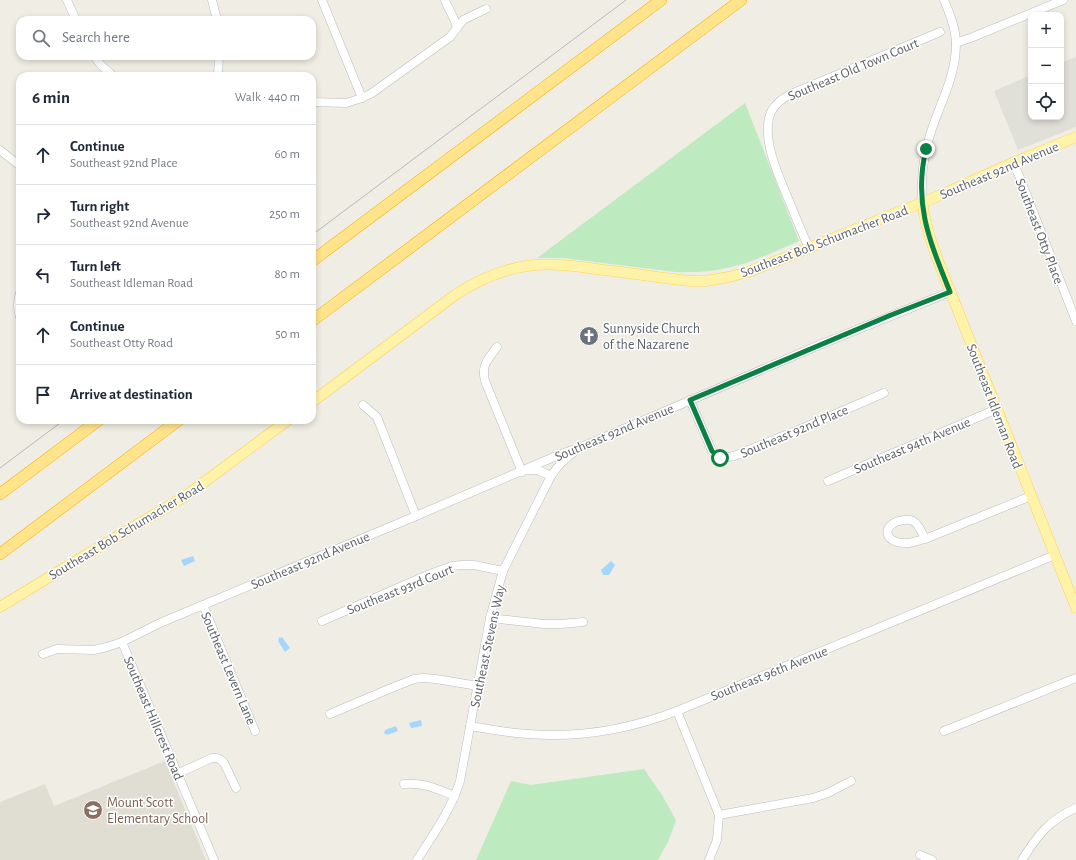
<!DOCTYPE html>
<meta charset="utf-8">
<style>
:root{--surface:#fff;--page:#f2f2f3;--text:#1f2937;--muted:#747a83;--line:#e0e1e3}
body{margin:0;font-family:"Alegreya Sans",sans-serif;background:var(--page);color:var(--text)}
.controls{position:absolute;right:12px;top:12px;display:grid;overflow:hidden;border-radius:8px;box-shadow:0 2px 6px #0003}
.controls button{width:36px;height:36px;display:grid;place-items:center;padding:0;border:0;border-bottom:1px solid var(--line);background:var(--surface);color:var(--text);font:20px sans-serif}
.stop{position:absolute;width:12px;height:12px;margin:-9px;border:3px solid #0b8043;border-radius:50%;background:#fff}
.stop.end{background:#0b8043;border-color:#fff;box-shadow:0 1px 4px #0008}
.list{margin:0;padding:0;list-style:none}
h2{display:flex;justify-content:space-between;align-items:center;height:52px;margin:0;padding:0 16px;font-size:17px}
h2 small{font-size:13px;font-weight:400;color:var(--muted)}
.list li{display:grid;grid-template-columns:26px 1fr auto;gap:12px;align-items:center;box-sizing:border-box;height:60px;padding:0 16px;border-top:1px solid var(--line)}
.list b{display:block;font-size:15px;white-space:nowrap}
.list p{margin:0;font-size:13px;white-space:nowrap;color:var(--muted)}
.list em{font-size:13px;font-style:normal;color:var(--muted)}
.icon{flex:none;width:22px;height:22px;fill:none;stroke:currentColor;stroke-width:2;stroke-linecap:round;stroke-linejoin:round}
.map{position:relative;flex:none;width:1076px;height:860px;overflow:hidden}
.search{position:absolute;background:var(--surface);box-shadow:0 2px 6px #0003;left:16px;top:16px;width:300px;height:44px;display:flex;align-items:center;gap:10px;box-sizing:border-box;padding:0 14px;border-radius:12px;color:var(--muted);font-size:15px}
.panel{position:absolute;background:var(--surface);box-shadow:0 2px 6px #0003;left:16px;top:72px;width:300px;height:352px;border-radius:12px}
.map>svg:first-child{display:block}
.industrial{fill:#e0dfd8}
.education{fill:#e0ddd3}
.green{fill:#beeabf}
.water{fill:#a5d6ff}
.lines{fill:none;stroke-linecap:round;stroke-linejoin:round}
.minor-casing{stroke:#b9bcc1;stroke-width:9}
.major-casing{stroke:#fed14f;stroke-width:11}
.highway-casing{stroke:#f4ad00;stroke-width:12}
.minor{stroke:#fff;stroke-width:8}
.major{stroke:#fff3aa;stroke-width:10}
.highway{stroke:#ffe48c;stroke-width:11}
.tram{stroke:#b7b8b9;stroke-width:1}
.route{stroke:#0b8043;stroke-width:5}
.labels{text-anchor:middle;stroke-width:3;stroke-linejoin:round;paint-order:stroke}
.street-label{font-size:14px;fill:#5c6066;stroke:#fff}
.worship-label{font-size:14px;fill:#5b616d;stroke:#fff;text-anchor:start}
.education-label{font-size:14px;fill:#785e54;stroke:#fff;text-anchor:start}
</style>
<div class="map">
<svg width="1076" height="860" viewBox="0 0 1076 860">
<rect width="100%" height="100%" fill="#f0eee4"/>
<!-- industrial -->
<polygon class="industrial" points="1076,57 1076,127 1018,150 994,91 1031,75 1031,117 1061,117 1061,63"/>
<!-- education -->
<polygon class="education" points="165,761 206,860 0,860 0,802 45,784 54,806"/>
<!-- green -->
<g class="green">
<path d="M745,103l54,138c-23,10 -47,22 -72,27 -17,4 -35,5 -52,4l-112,-14h-26z"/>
<polygon points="644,769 662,795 676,820 669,840 658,860 476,860 511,781 531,785"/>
</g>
<!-- water -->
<g class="water">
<polygon points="193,556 195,561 184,566 181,560"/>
<polygon points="611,561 615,565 609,575 603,575 601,570"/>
<polygon points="280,637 281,638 282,637 290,648 285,652 278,641 279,640 278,639"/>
<polygon points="421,720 422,726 411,728 409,723"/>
<polygon points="396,726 398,731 387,735 386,734 385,734 384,732 385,731 385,730"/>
</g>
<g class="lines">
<defs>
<g id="minor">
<polyline points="67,0 76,20"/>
<polyline points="212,0 217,20"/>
<polyline points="322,0 362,98"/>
<path d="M445,0c3,9 10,18 12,28"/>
<polyline points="956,43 973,37 1063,0"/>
<polyline points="94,56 101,65 113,76"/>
<polyline points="218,76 219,56"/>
<polyline points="312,102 346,103 362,98 372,93 450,37 463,20 486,9"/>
<polyline points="0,150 20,166"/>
<polyline points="1012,163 1018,173 1076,321"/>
<path d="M922,202c-1,-25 1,-43 8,-67 9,-30 26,-58 26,-91 0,-15 -6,-30 -12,-44"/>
<path d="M809,248c-7,-15 -13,-30 -19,-45 -10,-24 -30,-65 -19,-91 4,-8 12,-14 20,-18l149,-62"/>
<path d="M20,293c-3,9 -3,15 0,24"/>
<path d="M497,347c-9,12 -16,18 -12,34l37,91"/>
<path d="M690,400l22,51c7,8 13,7 22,5l69,-28 81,-35"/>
<polyline points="363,405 377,417 416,516"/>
<polyline points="528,470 538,470 551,476"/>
<polyline points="828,481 997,409"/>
<path d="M925,539c-3,-6 -6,-15 -12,-18 -3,-2 -6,-1 -9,-1 -22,2 -23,24 3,23 6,0 12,-3 18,-4l106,-43"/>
<polyline points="203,605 255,731"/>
<polyline points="490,618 544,624 561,624 583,622"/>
<polyline points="322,621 430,574 452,566 461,565 474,565 503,571"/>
<polyline points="122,642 214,860"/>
<polyline points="43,654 57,649 94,650 107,647 122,642 160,623 416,516 561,454 584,446 817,346 950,292"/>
<polyline points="677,711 719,815 717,840 709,860"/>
<polyline points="330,714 389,689 414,679 423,678 436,679 478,686"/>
<path d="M470,726c19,3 38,7 58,8 50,4 102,-5 149,-23l378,-156"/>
<polyline points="944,731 1076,678"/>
<path d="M177,774l35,-16c5,-1 9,1 12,5l12,25"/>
<path d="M404,784c20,-2 32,5 51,12"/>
<polyline points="719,815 813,798 828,793 851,781"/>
<polyline points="920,855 932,860"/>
<path d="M417,860c16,-25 34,-50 43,-79l30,-163 11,-40 2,-7 14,-28 34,-67c6,-9 13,-17 22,-23"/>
<path d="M1022,860c15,-24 27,-40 54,-52"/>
</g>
<g id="major">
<path d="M922,202c3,21 9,41 17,61l137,345"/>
<path d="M312,402l143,-107c23,-15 50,-27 79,-30 24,-2 47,2 70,5 28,3 56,8 85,11h16l24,-4 19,-5 13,-5 180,-72 71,-32 64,-26"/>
<polyline points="0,607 74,562 184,497 288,420"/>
</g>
<g id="highway">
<polyline points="312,261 661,0"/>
<polyline points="312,321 741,0"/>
<polyline points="0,494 99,420"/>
<polyline points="0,554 179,420"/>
</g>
</defs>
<!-- minor casing -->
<use href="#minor" class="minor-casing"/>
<!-- major casing -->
<use href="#major" class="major-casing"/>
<!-- highway casing -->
<use href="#highway" class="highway-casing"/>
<!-- minor -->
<use href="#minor" class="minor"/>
<!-- major -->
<use href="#major" class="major"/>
<!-- highway -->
<use href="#highway" class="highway"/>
<!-- tram -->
<g class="tram">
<polyline points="312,235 626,0"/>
<polyline points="0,468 64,420"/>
</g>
</g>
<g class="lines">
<!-- route -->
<path class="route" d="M720,458l-4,-3 -4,-4 -22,-51 201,-85 59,-23c-20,-50 -37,-88 -24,-143"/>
</g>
<!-- icons -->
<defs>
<symbol id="church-disc" viewBox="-11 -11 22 22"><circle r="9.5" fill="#6b7280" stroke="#fff"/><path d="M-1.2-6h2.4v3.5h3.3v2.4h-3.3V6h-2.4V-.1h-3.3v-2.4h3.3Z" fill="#fff"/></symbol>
<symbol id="school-disc" viewBox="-11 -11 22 22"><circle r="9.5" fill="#8d6e63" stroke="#fff"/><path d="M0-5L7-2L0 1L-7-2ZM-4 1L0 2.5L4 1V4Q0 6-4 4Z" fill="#fff"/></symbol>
</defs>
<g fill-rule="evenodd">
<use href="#church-disc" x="578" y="325" width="22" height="22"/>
<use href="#school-disc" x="82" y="799" width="22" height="22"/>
</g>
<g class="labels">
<!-- street labels -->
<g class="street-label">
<text transform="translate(853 69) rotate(-23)" y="5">Southeast Old Town Court</text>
<text transform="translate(999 170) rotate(-23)" y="5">Southeast 92nd Avenue</text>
<text transform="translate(1040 231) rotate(69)" y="5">Southeast Otty Place</text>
<text transform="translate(824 241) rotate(-21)" y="5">Southeast Bob Schumacher Road</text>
<text transform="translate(995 406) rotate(69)" y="5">Southeast Idleman Road</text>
<text transform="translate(794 431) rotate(-23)" y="5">Southeast 92nd Place</text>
<text transform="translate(614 432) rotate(-23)" y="5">Southeast 92nd Avenue</text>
<text transform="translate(912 445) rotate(-23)" y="5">Southeast 94th Avenue</text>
<text transform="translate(126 530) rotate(-31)" y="5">Southeast Bob Schumacher Road</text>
<text transform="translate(310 560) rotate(-23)" y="5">Southeast 92nd Avenue</text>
<text transform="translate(400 589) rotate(-22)" y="5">Southeast 93rd Court</text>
<text transform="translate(487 646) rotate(-78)" y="5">Southeast Stevens Way</text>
<text transform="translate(229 668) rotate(67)" y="5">Southeast Levern Lane</text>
<text transform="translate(769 673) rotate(-22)" y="5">Southeast 96th Avenue</text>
<text transform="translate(154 718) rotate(67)" y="5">Southeast Hillcrest Road</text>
</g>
<!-- worship labels -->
<g class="worship-label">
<text x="603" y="333">Sunnyside Church<tspan x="603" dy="16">of the Nazarene</tspan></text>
</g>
<!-- education labels -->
<g class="education-label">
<text x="107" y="807">Mount Scott<tspan x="107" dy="16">Elementary School</tspan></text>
</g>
</g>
</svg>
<div class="controls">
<button>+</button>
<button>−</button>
<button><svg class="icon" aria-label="locate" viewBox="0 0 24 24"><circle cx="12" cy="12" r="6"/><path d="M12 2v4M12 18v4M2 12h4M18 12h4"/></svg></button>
</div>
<div class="stop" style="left:720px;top:458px"></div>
<div class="stop end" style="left:926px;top:149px"></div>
<div class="search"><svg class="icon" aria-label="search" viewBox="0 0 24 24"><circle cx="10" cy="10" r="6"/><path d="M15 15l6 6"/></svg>Search here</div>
<section class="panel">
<h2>6 min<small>Walk · 440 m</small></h2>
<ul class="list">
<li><svg class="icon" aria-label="ahead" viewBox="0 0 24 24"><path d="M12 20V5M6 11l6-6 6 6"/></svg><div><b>Continue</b><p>Southeast 92nd Place</p></div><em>60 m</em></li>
<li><svg class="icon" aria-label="right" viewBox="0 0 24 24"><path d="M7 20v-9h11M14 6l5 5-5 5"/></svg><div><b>Turn right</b><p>Southeast 92nd Avenue</p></div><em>250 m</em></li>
<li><svg class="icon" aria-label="left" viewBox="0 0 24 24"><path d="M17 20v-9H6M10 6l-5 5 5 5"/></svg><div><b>Turn left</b><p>Southeast Idleman Road</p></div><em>80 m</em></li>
<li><svg class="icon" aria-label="ahead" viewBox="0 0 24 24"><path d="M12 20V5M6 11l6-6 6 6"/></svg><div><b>Continue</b><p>Southeast Otty Road</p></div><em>50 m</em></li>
<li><svg class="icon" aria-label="arrive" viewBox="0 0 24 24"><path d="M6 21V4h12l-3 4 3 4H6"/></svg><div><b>Arrive at destination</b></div></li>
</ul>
</section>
</div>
